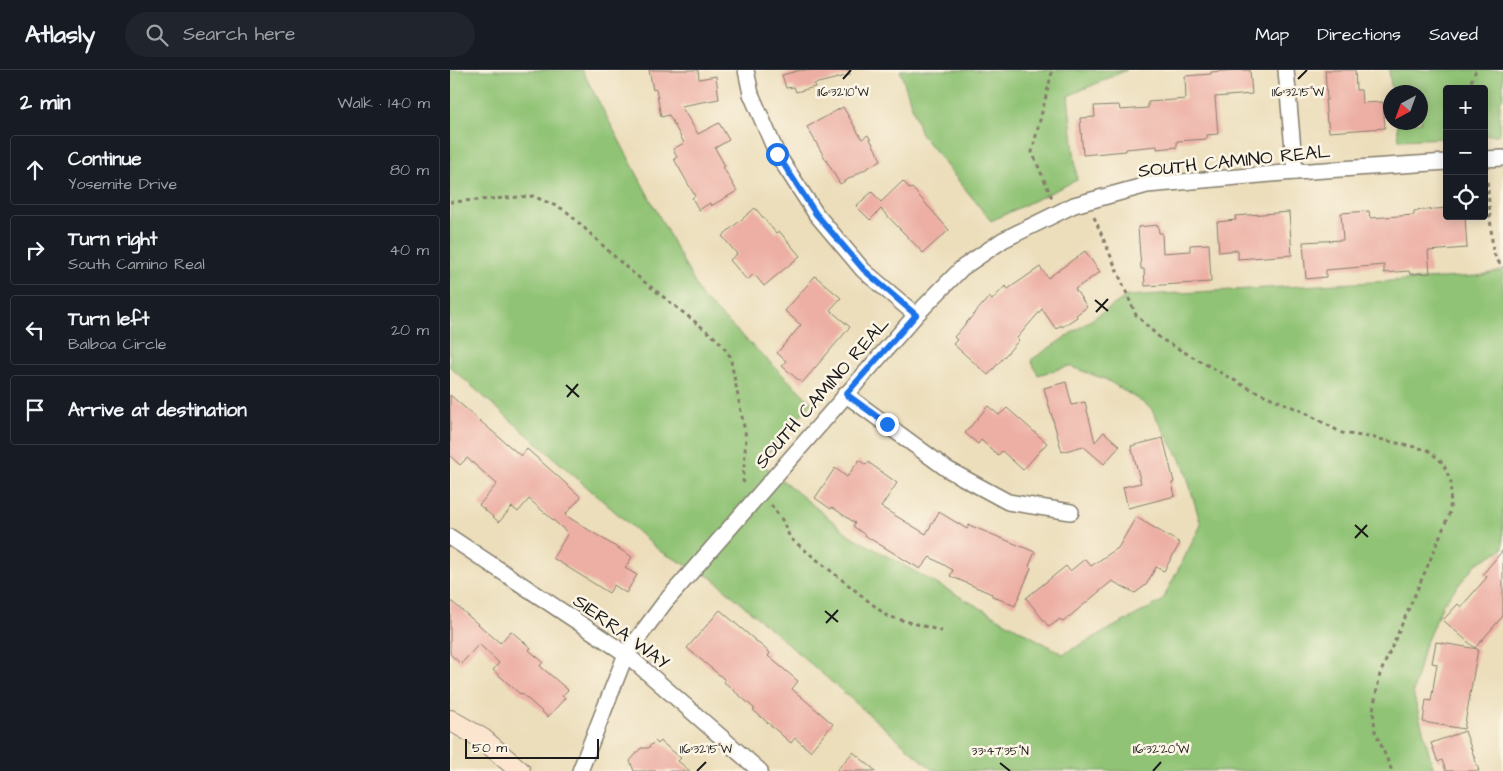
<!DOCTYPE html>
<meta charset="utf-8">
<style>
:root{--surface:#171b24;--page:#20242c;--text:#f1f3f6;--muted:#9ea1a6;--line:#363941}
body{margin:0;font-family:"Architects Daughter",sans-serif;background:var(--page);color:var(--text)}
.controls{position:absolute;right:15px;top:15px;display:grid;overflow:hidden;border-radius:5px;box-shadow:0 2px 12px #0003}
.controls button{width:45px;height:45px;display:grid;place-items:center;padding:0;border:0;border-bottom:1px solid var(--line);background:var(--surface);color:var(--text);font:25px sans-serif}
.compass{position:absolute;left:933px;top:15px;width:45px;height:45px;border-radius:50%;background:var(--surface);box-shadow:0 2px 12px #0003;rotate:221deg}
.scale{position:absolute;left:15px;bottom:12px;width:134px;box-sizing:border-box;padding-left:5px;border:2px solid #1c1c1c;border-top:0;font-size:14px;line-height:18px;white-space:nowrap;color:#1c1c1c;-webkit-text-stroke:4px #fcf5e5;paint-order:stroke}
.stop{position:absolute;width:15px;height:15px;margin:-11px;border:4px solid #1a73e8;border-radius:50%;background:#fff}
.stop.end{background:#1a73e8;border-color:#fff;box-shadow:0 1px 5px #0008}
.list{margin:0;padding:0;list-style:none}
h2{display:flex;justify-content:space-between;align-items:center;height:65px;margin:0;padding:0 20px;font-size:21px}
h2 small{font-size:16px;font-weight:400;color:var(--muted)}
.list li{display:grid;grid-template-columns:32px 1fr auto;gap:15px;align-items:center;box-sizing:border-box;height:70px;margin:0 10px 10px;padding:0 10px;border:1px solid var(--line);border-radius:5px}
.list b{display:block;font-size:19px;white-space:nowrap}
.list p{margin:0;font-size:16px;white-space:nowrap;color:var(--muted)}
.list em{font-size:16px;font-style:normal;color:var(--muted)}
.icon{flex:none;width:28px;height:28px;fill:none;stroke:currentColor;stroke-width:2;stroke-linecap:round;stroke-linejoin:round}
.map{position:relative;flex:none;width:1053px;height:701px;overflow:hidden}
header{display:flex;align-items:center;gap:30px;box-sizing:border-box;height:70px;padding:0 25px;background:var(--surface);border-bottom:1px solid var(--line)}
header strong{font-size:24px}
nav{display:flex;gap:28px;margin-inline-start:auto;font-size:18px}
.search{width:350px;height:45px;background:var(--page);display:flex;align-items:center;gap:12px;box-sizing:border-box;padding:0 18px;border-radius:28px;color:var(--muted);font-size:19px}
main{display:flex}
aside{flex:1;background:var(--surface)}
.map>svg:first-child{display:block}
.green{fill:#90c375;stroke:#567048}
.building{fill:#edafa4}
.lines{fill:none;stroke-linecap:round;stroke-linejoin:round}
.street-casing{stroke:#847d6c;stroke-width:18}
.secondary-casing{stroke:#847d6c;stroke-width:22}
.path{stroke:#847d6c;stroke-width:3;stroke-dasharray:4 4;stroke-linecap:butt}
.street{stroke:#fff;stroke-width:15}
.secondary{stroke:#fce5cf;stroke-width:20}
.route{stroke:#1a73e8;stroke-width:6}
.ticks{fill:none;stroke:#1c1c1c;stroke-width:2}
.labels{text-anchor:middle;stroke-width:5;stroke-linejoin:round;paint-order:stroke}
.street-label{font-size:19px;fill:#1c1c1c;stroke:#fcf5e5}
.ticks-label{font-size:12px;text-anchor:middle;fill:#1c1c1c;stroke:#fcf5e5;stroke-width:5;stroke-linejoin:round;paint-order:stroke}
</style>
<header>
<strong>Atlasly</strong>
<div class="search"><svg class="icon" aria-label="search" viewBox="0 0 24 24"><circle cx="10" cy="10" r="6"/><path d="M15 15l6 6"/></svg>Search here</div>
<nav><a>Map</a><a>Directions</a><a>Saved</a></nav>
</header>
<main>
<aside>
<h2>2 min<small>Walk · 140 m</small></h2>
<ul class="list">
<li><svg class="icon" aria-label="ahead" viewBox="0 0 24 24"><path d="M12 20V5M6 11l6-6 6 6"/></svg><div><b>Continue</b><p>Yosemite Drive</p></div><em>80 m</em></li>
<li><svg class="icon" aria-label="right" viewBox="0 0 24 24"><path d="M7 20v-9h11M14 6l5 5-5 5"/></svg><div><b>Turn right</b><p>South Camino Real</p></div><em>40 m</em></li>
<li><svg class="icon" aria-label="left" viewBox="0 0 24 24"><path d="M17 20v-9H6M10 6l-5 5 5 5"/></svg><div><b>Turn left</b><p>Balboa Circle</p></div><em>20 m</em></li>
<li><svg class="icon" aria-label="arrive" viewBox="0 0 24 24"><path d="M6 21V4h12l-3 4 3 4H6"/></svg><div><b>Arrive at destination</b></div></li>
</ul>
</aside>
<div class="map">
<svg width="1053" height="701" viewBox="0 0 1053 701">
<rect width="100%" height="100%" fill="#fcf5e5"/>
<filter id="ink" filterUnits="userSpaceOnUse"><feTurbulence type="fractalNoise" baseFrequency=".02" numOctaves="2"/><feDisplacementMap in="SourceGraphic" scale="10" xChannelSelector="R" yChannelSelector="G"/><feConvolveMatrix kernelMatrix="1 2 1 2 8 2 1 2 1" color-interpolation-filters="sRGB"/></filter>
<filter id="wash" filterUnits="userSpaceOnUse"><feTurbulence type="fractalNoise" baseFrequency=".0096" numOctaves="4" result="noise"/><feDisplacementMap in="SourceGraphic" scale="20" xChannelSelector="R" yChannelSelector="G"/><feGaussianBlur stdDeviation="1.12" result="paint"/><feColorMatrix in="noise" values="0 0 0 0 0 0 0 0 0 0 0 0 0 0 0 0 0 1.4 0 .05"/><feComposite in="paint" operator="in"/></filter>
<g filter="url(#wash)">
<rect width="100%" height="100%" fill="#ecdebb"/>
<!-- green -->
<g class="green">
<polygon points="0,0 132,0 252,227 362,333 310,392 401,466 613,584 712,531 751,455 734,396 700,337 657,310 619,296 588,305 581,290 677,226 1028,206 1053,200 1053,479 1026,494 993,534 974,577 963,623 984,701 484,701 262,508 211,482 0,297"/>
<polygon points="450,0 677,0 618,26 627,110 541,151 471,64"/>
<polygon points="939,0 1053,0 1053,28 1050,32 1049,65 1034,65 1034,19 997,19 997,68 949,70 947,53 971,52 971,22 942,22"/>
</g>
<g id="blocks">
<!-- building -->
<g class="building">
<polygon points="199,0 248,0 249,9 266,6 269,29 231,36 248,64 269,53 279,70 265,78 275,96 273,97 287,121 261,136 260,133 249,140 242,128 245,126 224,89 227,87 223,79 234,73 219,45 211,47 206,19 203,20"/>
<polygon points="351,0 399,0 400,5 364,14 365,17 346,22 344,17 336,18 332,5"/>
<polygon points="785,0 800,0 802,24 765,27 768,64 757,65 757,69 727,71 727,77 707,79 707,76 676,79 676,81 633,85 630,48 645,47 644,36 669,35 670,40 698,38 698,32 736,29 735,6 761,4 761,2"/>
<polygon points="875,0 905,0 906,20 911,20 912,33 933,32 935,58 879,62 878,52 877,52 875,30 877,30"/>
<polygon points="393,37 412,69 418,65 431,90 390,114 357,57"/>
<polygon points="453,111 460,119 462,118 499,160 473,183 431,139 420,150 406,136 422,122 431,132"/>
<polygon points="305,138 326,163 329,161 350,186 314,216 304,204 297,210 280,190 287,184 272,166"/>
<polygon points="997,138 997,146 1015,146 1017,178 978,181 980,203 960,204 959,201 934,203 934,195 876,200 876,207 856,209 853,172 893,170 891,143 919,141 920,148 964,145 964,141"/>
<polygon points="839,142 842,185 788,189 788,180 769,182 767,152 786,150 785,146"/>
<polygon points="708,155 709,163 712,163 713,183 740,181 740,175 759,174 761,212 695,216 694,199 691,199 688,157"/>
<polygon points="635,181 650,202 625,219 637,237 626,245 627,247 612,257 611,255 606,259 592,239 567,268 569,270 538,305 503,274 507,270 504,267 539,227 542,230 555,216 558,219 590,197 598,208"/>
<polygon points="365,206 391,228 380,240 400,257 352,313 332,296 336,291 327,283 351,255 335,241"/>
<polygon points="616,312 622,335 635,332 645,372 654,362 670,376 654,394 633,376 612,382 594,318"/>
<polygon points="0,325 71,386 77,379 131,427 115,445 182,487 175,498 187,505 176,523 164,515 159,523 103,488 118,463 79,429 68,442 62,437 49,452 29,435 47,414 17,388 10,395 0,386"/>
<polygon points="538,336 549,345 557,338 597,373 573,400 552,381 548,385 531,370 528,374 515,363"/>
<polygon points="713,368 724,412 722,413 725,426 678,438 673,417 691,413 681,376"/>
<polygon points="409,390 416,395 418,392 447,413 431,437 476,464 489,442 517,459 519,455 585,482 579,496 581,498 565,536 542,526 542,524 500,506 503,500 480,487 470,499 419,468 403,456 405,453 382,437 381,439 365,428 385,398 397,407"/>
<polygon points="686,447 730,473 714,501 706,497 696,515 685,523 662,511 613,552 610,549 599,557 576,528 616,496 620,501 635,489 641,496 668,478"/>
<polygon points="1053,480 1053,546 1025,578 993,550 1008,534 1011,537 1037,507 1033,504"/>
<polygon points="0,530 50,573 61,561 81,578 79,580 93,592 90,596 118,620 112,626 115,628 98,647 71,623 70,624 43,600 49,593 29,574 11,594 0,584"/>
<polygon points="270,540 320,583 318,586 348,611 342,619 383,654 360,681 345,668 341,673 303,640 305,639 274,612 275,611 273,608 237,578"/>
<polygon points="986,572 1028,579 1014,659 973,652 976,630 981,631 987,594 982,593"/>
<polygon points="1015,661 1029,701 996,701 992,690 988,692 981,673"/>
<polygon points="205,671 208,674 210,671 231,688 228,691 240,701 184,701 180,691 191,678 198,678"/>
<polygon points="403,682 426,701 386,701"/>
</g>
</g>
</g>
<g filter="url(#ink)">
<use href="#blocks" fill-opacity="0" stroke="#847d6c" stroke-width="1"/>
<g class="lines">
<defs>
<g id="street">
<polyline points="296,0 301,24 327,84 366,144 413,200 466,245"/>
<polyline points="836,0 845,102"/>
<polyline points="1034,89 1053,88"/>
<polyline points="395,324 497,399 558,432 621,442"/>
<polyline points="0,467 176,584 310,701"/>
<polyline points="130,701 176,584 215,532 466,245 512,198 553,170 624,135 697,115 845,102 997,92"/>
</g>
<polyline id="secondary" points="0,650 33,669 70,701"/>
</defs>
<!-- street casing -->
<use href="#street" class="street-casing"/>
<!-- secondary casing -->
<use href="#secondary" class="secondary-casing"/>
<!-- path -->
<g class="path">
<polyline points="602,2 582,82 602,128"/>
<polyline points="1018,19 1026,0"/>
<polyline points="1034,105 1037,109 1043,182 1051,196 1053,197"/>
<polyline points="0,132 83,126 115,140 178,199 268,270 280,286 296,367 293,411 297,415"/>
<polyline points="644,147 686,245 711,269 796,317 854,342 892,363 925,368 978,380 993,393 1001,412 1000,442 978,495 930,604 923,640 925,661 942,701"/>
<polyline points="321,435 333,451 340,468 437,546 492,561"/>
</g>
<!-- street -->
<use href="#street" class="street"/>
<!-- secondary -->
<use href="#secondary" class="secondary"/>
</g>
</g>
<g class="lines" filter="url(#ink)">
<!-- route -->
<polyline class="route" points="327,84 366,144 414,200 466,245 396,324 437,354"/>
</g>
<!-- ticks -->
<path class="ticks" d="M393,9l8,-9M848,9l9,-9M645,230l13,11M646,242l12,-13M116,315l13,12M117,327l11,-13M905,455l13,12M905,468l12,-13M375,541l13,11M376,553l12,-13M550,693l10,8M247,701l9,-9M703,701l8,-9"/>
<g class="labels">
<!-- street labels -->
<g class="street-label">
<text transform="translate(784 90) rotate(-6)" y="7">SOUTH CAMINO REAL</text>
<text transform="translate(371 322) rotate(-49)" y="7">SOUTH CAMINO REAL</text>
<text transform="translate(172 561) rotate(36)" y="7">SIERRA WAY</text>
</g>
</g>
<g class="ticks-label">
<text x="393" y="26">116°32'10"W</text>
<text x="848" y="26">116°32'15"W</text>
<text x="256" y="683">116°32'15"W</text>
<text x="711" y="683">116°32'20"W</text>
<text x="550" y="685">33°47'35"N</text>
</g>
</svg>
<div class="controls">
<button>+</button>
<button>−</button>
<button><svg class="icon" aria-label="locate" viewBox="0 0 24 24"><circle cx="12" cy="12" r="6"/><path d="M12 2v4M12 18v4M2 12h4M18 12h4"/></svg></button>
</div>
<svg class="compass" viewBox="-18 -18 36 36"><path d="M0-13l5 13h-10z" fill="#e53935"/><path d="M0 13l5-13h-10z" fill="#9ea1a6"/></svg>
<div class="scale">50 m</div>
<div class="stop" style="left:327px;top:84px"></div>
<div class="stop end" style="left:437px;top:354px"></div>
</div>
</main>
